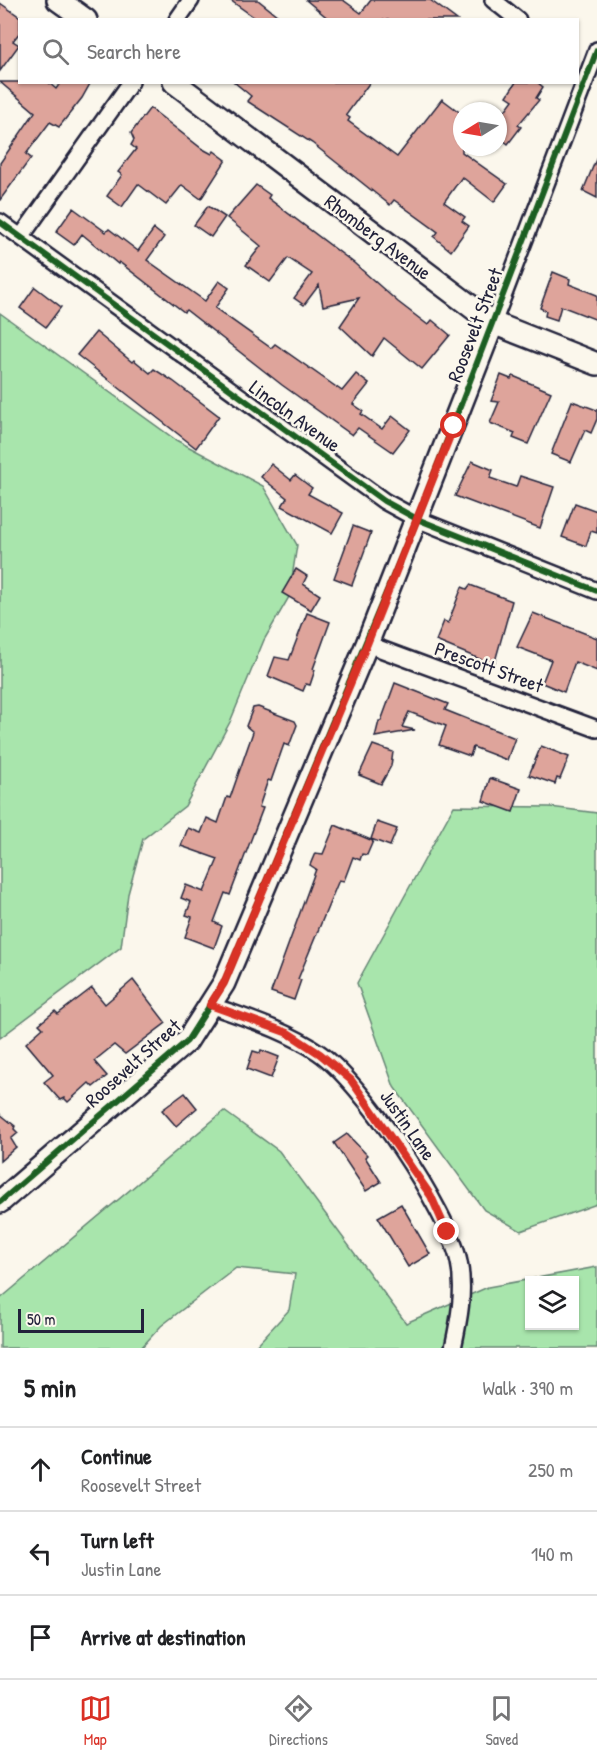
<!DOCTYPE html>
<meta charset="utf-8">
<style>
:root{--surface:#fff;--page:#f6f6f6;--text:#202124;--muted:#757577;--line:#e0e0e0;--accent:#d93025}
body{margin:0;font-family:"Patrick Hand",sans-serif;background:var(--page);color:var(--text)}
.controls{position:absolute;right:18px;bottom:18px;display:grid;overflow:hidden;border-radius:0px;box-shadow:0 2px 4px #0004}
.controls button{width:54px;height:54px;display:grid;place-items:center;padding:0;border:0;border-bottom:2px solid var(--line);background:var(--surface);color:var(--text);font:30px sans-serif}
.compass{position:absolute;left:453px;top:102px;width:54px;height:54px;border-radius:50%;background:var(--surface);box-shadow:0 2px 4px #0004;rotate:259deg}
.scale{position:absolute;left:18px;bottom:15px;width:126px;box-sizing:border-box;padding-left:6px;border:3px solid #22223b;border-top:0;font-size:16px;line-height:21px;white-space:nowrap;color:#22223b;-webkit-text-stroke:4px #fbf7ec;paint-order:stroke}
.stop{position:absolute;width:18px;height:18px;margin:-14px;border:4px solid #d93025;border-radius:50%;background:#fff}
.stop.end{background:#d93025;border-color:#fff;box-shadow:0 2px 6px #0008}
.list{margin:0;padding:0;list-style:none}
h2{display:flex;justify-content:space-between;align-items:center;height:78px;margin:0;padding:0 24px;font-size:26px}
h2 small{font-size:20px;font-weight:400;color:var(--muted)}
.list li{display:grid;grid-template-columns:39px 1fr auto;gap:18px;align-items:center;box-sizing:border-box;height:84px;padding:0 24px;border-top:2px solid var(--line)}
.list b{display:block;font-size:22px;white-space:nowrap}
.list p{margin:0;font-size:20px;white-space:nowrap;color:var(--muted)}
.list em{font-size:20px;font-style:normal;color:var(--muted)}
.icon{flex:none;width:33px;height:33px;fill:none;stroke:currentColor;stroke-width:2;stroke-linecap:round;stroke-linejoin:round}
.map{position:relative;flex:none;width:597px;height:1348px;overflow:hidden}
.search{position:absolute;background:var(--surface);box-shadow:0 2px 4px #0004;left:18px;right:18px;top:18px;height:66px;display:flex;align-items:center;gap:15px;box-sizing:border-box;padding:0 21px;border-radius:0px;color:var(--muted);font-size:22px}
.sheet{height:330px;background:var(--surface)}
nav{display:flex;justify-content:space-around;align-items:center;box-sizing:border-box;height:84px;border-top:2px solid var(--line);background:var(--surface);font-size:16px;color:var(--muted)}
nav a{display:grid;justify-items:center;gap:3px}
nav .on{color:var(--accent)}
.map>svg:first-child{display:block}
.green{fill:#a8e5ac;stroke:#658474;stroke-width:1.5;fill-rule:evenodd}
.building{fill:#dea49b;stroke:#22223b;stroke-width:1.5}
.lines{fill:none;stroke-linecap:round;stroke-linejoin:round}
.street-casing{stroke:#22223b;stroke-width:20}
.secondary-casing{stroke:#22223b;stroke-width:26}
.street{stroke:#fbf7ec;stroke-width:15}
.secondary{stroke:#fbf7ec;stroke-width:21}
.cycleway-casing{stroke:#fbf7ec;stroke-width:10}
.cycleway{stroke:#1b5e20;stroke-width:6}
.route{stroke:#d93025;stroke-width:8}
.labels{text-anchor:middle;stroke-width:5;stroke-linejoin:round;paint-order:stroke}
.street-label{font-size:20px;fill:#22223b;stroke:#fbf7ec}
</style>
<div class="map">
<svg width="597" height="1348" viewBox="0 0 597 1348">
<rect width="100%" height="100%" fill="#fbf7ec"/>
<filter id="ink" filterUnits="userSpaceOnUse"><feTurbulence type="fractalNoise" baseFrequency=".0167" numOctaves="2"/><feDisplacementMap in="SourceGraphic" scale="12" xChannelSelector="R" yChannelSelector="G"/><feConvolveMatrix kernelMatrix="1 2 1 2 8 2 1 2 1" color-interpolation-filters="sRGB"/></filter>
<g filter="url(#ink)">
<!-- green -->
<g class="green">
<polygon points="0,313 176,440 263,486 297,545 289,597 264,640 230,722 185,806 143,839 128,894 121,947 0,1038"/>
<polygon points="454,806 550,807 597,813 597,1204 521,1231 484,1210 394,1087 357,983"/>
<path d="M224,1111l55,40 127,172 82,-36 109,-20v81h-343l35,-38 6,-36 -59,-6 -75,58 -20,22h-141v-49zM530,1280h44v46h-44z"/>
</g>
<!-- building -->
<g class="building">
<polygon points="230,0 258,0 283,20 258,20"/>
<polygon points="306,0 343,0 361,13 371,0 430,0 457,20 330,20"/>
<polygon points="0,3 20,17 20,32 13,41 19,45 0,71"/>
<polygon points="0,82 48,82 56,89 61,82 91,82 82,98 59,127 50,122 26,154 31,158 0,200 0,163 35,112"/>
<polygon points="234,82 370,82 346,115 350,118 348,121 397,157 442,99 462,114 462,152 507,184 494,202 462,177 444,202 465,217 462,221 469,226 451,251 434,237 438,232 394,200 390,205 312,143 247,101 251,96"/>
<polygon points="516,82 537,82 543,87 536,98 539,100 518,125 521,127 508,144 498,136 498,120 513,100 507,96"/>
<polygon points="150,108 201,148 212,154 214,151 226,160 201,199 182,185 166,205 138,184 122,207 107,196 122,175 118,172 136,149 131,145 134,140 131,133"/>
<polygon points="597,157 597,198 583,191"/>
<polygon points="256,185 270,195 268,198 354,263 398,302 428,325 432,320 450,335 422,369 384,338 372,356 340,326 359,298 323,306 319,285 304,305 294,298 312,274 288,258 270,282 246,265 261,246 227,218"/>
<polygon points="208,206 225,217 211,237 194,225"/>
<polygon points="73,208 106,232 109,229 138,251 154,229 164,237 147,260 205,301 219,281 229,288 215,308 271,348 275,344 342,391 356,374 369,384 353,404 363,411 361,414 382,429 392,416 410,430 393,452 358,428 352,435 282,385 186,310 184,312 119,262 118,264 82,234 74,245 56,232"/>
<polygon points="553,272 570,279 569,284 597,295 597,320 561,306 557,320 545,316 546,311 540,308"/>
<polygon points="35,287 61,307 46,327 20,308"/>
<polygon points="96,332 132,362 134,360 150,373 154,369 173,381 219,416 196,448 77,355"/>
<polygon points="501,375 511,379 513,376 551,392 528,444 513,438 515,433 490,423 499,402 491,401"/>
<polygon points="572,401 597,410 597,419 591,433 585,430 571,462 551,454"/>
<polygon points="472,461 493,470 490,478 516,487 520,476 554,487 540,528 455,496"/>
<polygon points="271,464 291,480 295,475 312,488 308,494 343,513 332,533 282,506 287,498 261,477"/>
<polygon points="575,503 597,511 597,533 591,531 586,546 562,537"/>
<polygon points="353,526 371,533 352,585 334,578"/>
<polygon points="296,569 307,576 303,584 320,595 311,610 282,593"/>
<polygon points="470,585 512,601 494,665 436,641 444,621 448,623 462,587 467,589"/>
<polygon points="307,613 330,622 313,669 315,670 310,685 306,684 303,691 268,676 275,657 289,660"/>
<polygon points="533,613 597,638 597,671 575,662 564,692 542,683 551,660 517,647"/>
<polygon points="395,683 448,704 445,710 515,738 507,760 473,747 470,756 439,745 446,726 409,712 402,727 415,730 375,737 379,721 381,721"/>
<polygon points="258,707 295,721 297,725 289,746 284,744 271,781 268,780 259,807 263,808 230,895 225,893 214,922 222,926 214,948 185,937 192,917 186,915 191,902 181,898 186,885 204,892 218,859 181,846 188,828 201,833 207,818 218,823 227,797 230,798 253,732 246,726 253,708"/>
<polygon points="373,745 393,752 391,766 381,784 359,775"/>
<polygon points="541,746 569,757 560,779 557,778 555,784 529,775"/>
<polygon points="490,778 521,789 513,812 483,801"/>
<polygon points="377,822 397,829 390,846 371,839"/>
<polygon points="335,825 373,841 367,855 362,854 360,860 353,857 344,881 339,880 298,979 301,980 294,1000 271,992 316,869 310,865 315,853 323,854"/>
<polygon points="133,980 166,1023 125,1054 114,1045 94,1061 107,1076 93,1087 89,1083 68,1102 64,1098 60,1100 44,1082 53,1075 26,1043 43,1028 39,1024 55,1011 58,1014 92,988 105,1004"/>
<polygon points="261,1050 279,1057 271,1078 247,1069 253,1051 260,1053"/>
<polygon points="185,1093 197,1108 176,1126 162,1110"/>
<polygon points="0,1114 15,1126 14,1129 18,1133 11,1139 16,1147 0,1161"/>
<polygon points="347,1134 367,1155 365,1157 381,1182 366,1191 334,1143"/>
<polygon points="401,1204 430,1254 408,1267 378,1217"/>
</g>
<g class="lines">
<defs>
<g id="street">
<polyline points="493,0 518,20"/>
<polyline points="177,20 191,0"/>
<polyline points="0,222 384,501 417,519 597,591"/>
<polyline points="21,237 131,82"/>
<polyline points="493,323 597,50"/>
<polyline points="367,644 597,729"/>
<path d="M210,1005c38,14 75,25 108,47 44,30 130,158 141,210 6,29 0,58 -6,86"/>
</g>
<g id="secondary">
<polyline points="58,0 86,20"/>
<polyline points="174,82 493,323 597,364"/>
<polyline points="0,1202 187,1041 224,983 367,644 493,323"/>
</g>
</defs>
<!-- street casing -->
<use href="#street" class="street-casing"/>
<!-- secondary casing -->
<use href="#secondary" class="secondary-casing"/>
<!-- street -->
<use href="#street" class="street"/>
<!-- secondary -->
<use href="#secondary" class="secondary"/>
<defs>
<g id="cycleway">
<polyline points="0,222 384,501 417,519 597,591"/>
<polyline points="0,1202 187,1041 224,983 417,519 597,50"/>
</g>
</defs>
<!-- cycleway casing -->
<use href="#cycleway" class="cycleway-casing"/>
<!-- cycleway -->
<use href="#cycleway" class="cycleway"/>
</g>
</g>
<g class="lines" filter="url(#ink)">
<!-- route -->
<polyline class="route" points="447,1232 431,1196 351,1080 320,1054 288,1033 210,1005 224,983 367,644 454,426"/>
</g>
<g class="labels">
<!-- street labels -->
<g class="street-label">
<text transform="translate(378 237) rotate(37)" y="7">Rhomberg Avenue</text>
<text transform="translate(475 325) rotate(-69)" y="7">Roosevelt Street</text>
<text transform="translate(295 416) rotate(36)" y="7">Lincoln Avenue</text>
<text transform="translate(489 667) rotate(20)" y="7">Prescott Street</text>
<text transform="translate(133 1063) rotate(-42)" y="7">Roosevelt Street</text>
<text transform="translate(408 1125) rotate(55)" y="7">Justin Lane</text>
</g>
</g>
</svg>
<div class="controls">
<button><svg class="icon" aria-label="layers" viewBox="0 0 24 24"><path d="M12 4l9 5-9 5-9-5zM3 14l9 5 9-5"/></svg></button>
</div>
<svg class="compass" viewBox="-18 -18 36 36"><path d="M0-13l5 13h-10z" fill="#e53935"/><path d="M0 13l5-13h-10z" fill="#757577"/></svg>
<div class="scale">50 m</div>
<div class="stop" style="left:454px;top:426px"></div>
<div class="stop end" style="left:447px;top:1232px"></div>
<div class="search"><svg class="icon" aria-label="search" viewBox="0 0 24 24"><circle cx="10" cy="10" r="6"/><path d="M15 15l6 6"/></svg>Search here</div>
</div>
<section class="sheet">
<h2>5 min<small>Walk · 390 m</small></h2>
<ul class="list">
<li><svg class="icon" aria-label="ahead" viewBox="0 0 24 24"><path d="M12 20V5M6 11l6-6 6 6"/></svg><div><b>Continue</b><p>Roosevelt Street</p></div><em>250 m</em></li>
<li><svg class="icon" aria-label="left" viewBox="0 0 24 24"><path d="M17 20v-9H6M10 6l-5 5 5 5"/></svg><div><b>Turn left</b><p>Justin Lane</p></div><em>140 m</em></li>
<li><svg class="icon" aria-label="arrive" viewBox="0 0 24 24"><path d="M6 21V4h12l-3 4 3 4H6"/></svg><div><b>Arrive at destination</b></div></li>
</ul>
</section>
<nav>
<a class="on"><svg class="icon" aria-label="map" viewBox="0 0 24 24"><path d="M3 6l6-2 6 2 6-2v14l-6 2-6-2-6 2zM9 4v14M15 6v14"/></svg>Map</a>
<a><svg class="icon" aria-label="directions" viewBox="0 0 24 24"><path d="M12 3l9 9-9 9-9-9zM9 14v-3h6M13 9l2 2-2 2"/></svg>Directions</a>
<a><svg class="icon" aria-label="saved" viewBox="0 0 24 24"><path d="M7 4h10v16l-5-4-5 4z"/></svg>Saved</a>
</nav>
